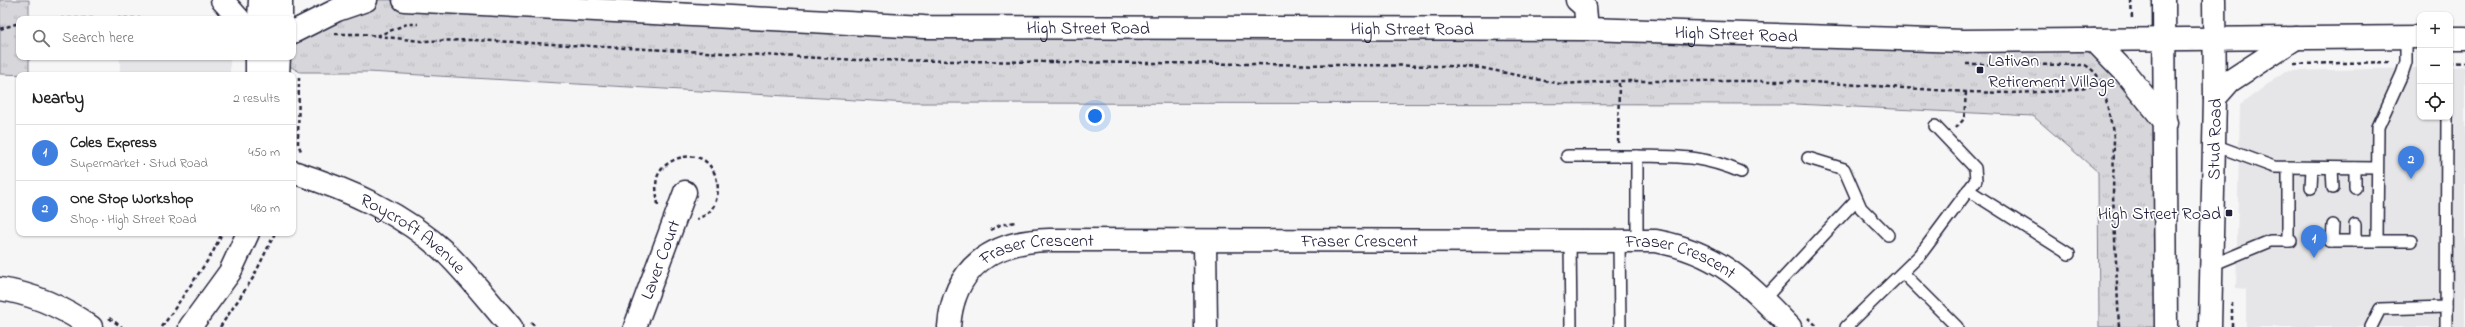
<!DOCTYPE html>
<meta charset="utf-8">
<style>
:root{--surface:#fff;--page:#f2f2f2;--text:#222;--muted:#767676;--line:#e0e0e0;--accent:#0f766e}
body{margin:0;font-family:"Indie Flower",sans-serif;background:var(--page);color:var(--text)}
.controls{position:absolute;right:12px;top:12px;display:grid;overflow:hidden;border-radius:8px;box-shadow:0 1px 3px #0004}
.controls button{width:36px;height:36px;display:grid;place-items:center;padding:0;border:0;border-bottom:1px solid var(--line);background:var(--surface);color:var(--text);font:20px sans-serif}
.you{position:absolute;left:1095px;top:116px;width:14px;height:14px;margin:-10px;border:3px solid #fff;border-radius:50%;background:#1a73e8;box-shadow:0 0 0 6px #1a73e833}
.badge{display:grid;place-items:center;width:26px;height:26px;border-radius:50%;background:var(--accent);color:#fff;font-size:13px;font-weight:700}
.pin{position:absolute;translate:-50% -33px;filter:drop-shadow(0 1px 2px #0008)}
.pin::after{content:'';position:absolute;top:21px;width:14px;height:12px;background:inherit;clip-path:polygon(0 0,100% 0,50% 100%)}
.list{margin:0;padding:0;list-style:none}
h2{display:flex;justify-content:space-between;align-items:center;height:52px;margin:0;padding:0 16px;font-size:17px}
h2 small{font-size:13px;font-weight:400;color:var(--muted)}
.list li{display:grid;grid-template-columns:26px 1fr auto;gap:12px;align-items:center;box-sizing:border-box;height:56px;padding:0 16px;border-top:1px solid var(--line)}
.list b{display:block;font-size:15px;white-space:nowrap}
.list p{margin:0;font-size:13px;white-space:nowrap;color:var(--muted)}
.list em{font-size:13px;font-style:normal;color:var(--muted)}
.icon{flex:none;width:22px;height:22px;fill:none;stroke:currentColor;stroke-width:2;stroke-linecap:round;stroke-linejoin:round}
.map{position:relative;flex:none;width:2465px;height:327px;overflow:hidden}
.search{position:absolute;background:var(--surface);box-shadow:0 1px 3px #0004;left:16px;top:16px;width:280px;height:44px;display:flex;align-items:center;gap:10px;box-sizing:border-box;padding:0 14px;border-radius:8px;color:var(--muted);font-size:15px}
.panel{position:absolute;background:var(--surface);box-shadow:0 1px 3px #0004;left:16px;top:72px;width:280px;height:164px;border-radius:8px}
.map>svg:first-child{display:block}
.built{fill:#e6e6e9}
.park{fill:url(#park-tufts);stroke:#7c7c8b}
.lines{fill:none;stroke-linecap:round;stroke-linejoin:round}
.lane-casing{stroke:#22223b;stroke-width:14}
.street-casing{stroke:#22223b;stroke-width:25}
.primary-casing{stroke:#22223b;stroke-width:25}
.highway-casing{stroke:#22223b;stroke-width:25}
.path{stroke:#22223b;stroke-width:2.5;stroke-dasharray:4 3;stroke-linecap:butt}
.lane{stroke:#fff;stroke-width:11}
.street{stroke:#fff;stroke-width:22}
.primary{stroke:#fff;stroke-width:22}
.highway{stroke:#fff;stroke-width:22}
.poi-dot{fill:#22223b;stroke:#fff;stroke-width:1.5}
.labels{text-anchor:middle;stroke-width:3.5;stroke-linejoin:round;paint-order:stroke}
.street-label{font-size:18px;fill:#22223b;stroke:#fff}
.poi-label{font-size:18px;fill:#22223b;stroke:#fff;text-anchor:start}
</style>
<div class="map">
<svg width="2465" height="327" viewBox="0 0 2465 327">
<defs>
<pattern id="park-tufts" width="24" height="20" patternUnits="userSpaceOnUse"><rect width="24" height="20" fill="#d7d7db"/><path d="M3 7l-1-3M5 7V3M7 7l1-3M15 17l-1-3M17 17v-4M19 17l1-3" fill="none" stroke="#b8b8bd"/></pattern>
</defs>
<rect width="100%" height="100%" fill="#f6f6f7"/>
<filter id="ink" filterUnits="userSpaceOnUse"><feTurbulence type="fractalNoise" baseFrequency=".025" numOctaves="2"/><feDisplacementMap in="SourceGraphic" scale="8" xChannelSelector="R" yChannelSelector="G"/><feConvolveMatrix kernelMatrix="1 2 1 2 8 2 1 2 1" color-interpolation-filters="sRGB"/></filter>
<g filter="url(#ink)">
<!-- built -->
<g class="built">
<rect x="120" y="57" width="110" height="18"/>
<polygon points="2465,67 2465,327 2246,327 2246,289 2236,288 2240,105 2285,71 2420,68 2420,117 2450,117 2450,68"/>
</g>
<!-- park -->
<g class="park">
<polygon points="0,0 29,0 29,19 19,19 19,57 29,57 29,75 0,74"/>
<polygon points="366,0 404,0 709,16 2094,40 2166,123 2166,327 2099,327 2098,172 2033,116 1796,104 908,103 368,72 300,72 279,60 279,57 293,57 293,32"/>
</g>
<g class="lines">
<defs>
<g id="lane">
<polyline points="2214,145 2274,167 2377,168"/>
<polyline points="1567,156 1637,156 1637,240"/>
<path d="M1637,156c44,1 64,-1 104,16"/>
<polyline points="1808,158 1844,169 1861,208 1888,235"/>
<polyline points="2332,168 2333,188"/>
<polyline points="2355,168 2355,188"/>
<polyline points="2311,188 2312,168"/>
<polyline points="1968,190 2069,254"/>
<polyline points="1570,240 1571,327"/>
<polyline points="1619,240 1620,327"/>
<polyline points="2288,241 2288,168"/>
<polyline points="2329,241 2411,241"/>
<polyline points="2332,241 2333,225"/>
<polyline points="2355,241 2355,225"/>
<polyline points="2377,241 2378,127 2402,74 2406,62 2406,37"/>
<polyline points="2212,265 2270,241 2291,241"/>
<polyline points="1903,273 1957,327"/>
<polyline points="1763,300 1856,200"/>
<polyline points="1846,327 1920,255 1976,180 1975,168 1935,126"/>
<polyline points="2371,327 2380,309 2446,307"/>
<polyline points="2446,327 2447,117"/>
</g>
<g id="street">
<polyline points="259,19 260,0"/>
<polyline points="281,19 281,0"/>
<polyline points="257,75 257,57"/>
<polyline points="278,75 279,57"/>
<path id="s1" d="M293,172c56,18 110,41 154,82 23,23 43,49 64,73"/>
<polyline points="1205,241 1206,327"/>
<path d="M0,289c34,5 63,18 91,38"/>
<polyline points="190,327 230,272 248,233"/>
<path id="s2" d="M635,327l50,-135"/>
<path id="s3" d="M949,327c4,-59 43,-86 100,-87l607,1c64,12 91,42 134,86"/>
</g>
<g id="primary">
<polyline points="222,0 239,19"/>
<path id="s4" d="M404,0l520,27 663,2 376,12 457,-4"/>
<polyline points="1577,0 1585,7 1587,29"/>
<polyline points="293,32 337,10 366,0"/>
<polyline points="2450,38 2465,38"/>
<polyline points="2094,40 2124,71 2166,123"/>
<polyline points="257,57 257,58"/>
<polyline points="2215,98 2230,81 2296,38"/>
</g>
<g id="highway">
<polyline points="2164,0 2166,327"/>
<path id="s5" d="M2210,327l5,-229 -1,-98"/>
</g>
</defs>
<!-- lane casing -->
<use href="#lane" class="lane-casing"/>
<!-- street casing -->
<use href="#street" class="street-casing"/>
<!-- primary casing -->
<use href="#primary" class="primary-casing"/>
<!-- highway casing -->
<use href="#highway" class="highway-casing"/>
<!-- path -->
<g class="path">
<polyline points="2131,0 2132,19"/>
<polyline points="33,19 212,18"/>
<polyline points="0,29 19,23"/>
<polyline points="335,34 362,34 420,41 474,40 858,60 1445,66 1482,68 1560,84 1619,81 1797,81 1966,92 2012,93 2065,91 2107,83"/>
<polyline points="377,36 407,24 418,24"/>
<polyline points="2450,62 2465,63"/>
<path d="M1966,64l119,1c9,5 13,11 18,20l11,52 -1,58 6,132"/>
<polyline points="2294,64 2391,62"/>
<polyline points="299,77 298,144 302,153"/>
<polyline points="1956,128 1964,119 1966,92"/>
<polyline points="1618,143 1619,81"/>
<path d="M658,205c-1,-9 -3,-18 -1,-27 5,-18 33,-28 48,-17 15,12 17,36 5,50 -3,4 -9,6 -13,8"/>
<polyline points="991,230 1000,225 1015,222"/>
<polyline points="109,318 122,327"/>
<polyline points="1808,318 1818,327"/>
<polyline points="531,323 536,327"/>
<polyline points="162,327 212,254 222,233"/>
<polyline points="220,327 253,278 275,233"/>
<polyline points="2232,327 2232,300"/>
</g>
<!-- lane -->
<use href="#lane" class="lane"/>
<!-- street -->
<use href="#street" class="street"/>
<!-- primary -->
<use href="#primary" class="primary"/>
<!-- highway -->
<use href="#highway" class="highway"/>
</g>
</g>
<!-- markers -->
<g class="poi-dot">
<rect x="1976" y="66" width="8" height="8" rx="2"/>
<rect x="2225" y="209" width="8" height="8" rx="2"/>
</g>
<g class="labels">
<!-- street labels -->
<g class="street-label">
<text dy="6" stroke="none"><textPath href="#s4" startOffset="685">High Street Road</textPath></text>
<text dy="6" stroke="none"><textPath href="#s4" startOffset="1009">High Street Road</textPath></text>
<text dy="6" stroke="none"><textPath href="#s4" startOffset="1333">High Street Road</textPath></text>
<text dy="6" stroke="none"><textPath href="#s5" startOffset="188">Stud Road</textPath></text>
<text dy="6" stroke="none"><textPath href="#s1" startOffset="136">Roycroft Avenue</textPath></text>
<text dy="6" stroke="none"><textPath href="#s3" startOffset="459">Fraser Crescent</textPath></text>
<text dy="6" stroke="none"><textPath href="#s3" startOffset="135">Fraser Crescent</textPath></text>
<text dy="6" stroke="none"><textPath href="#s2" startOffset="72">Laver Court</textPath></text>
<text dy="6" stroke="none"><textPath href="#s3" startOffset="783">Fraser Crescent</textPath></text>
</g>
<!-- poi labels -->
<g class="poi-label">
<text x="1988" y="66">Lativan<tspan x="1988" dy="21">Retirement Village</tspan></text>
<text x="2221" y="219" text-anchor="end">High Street Road</text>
</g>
</g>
</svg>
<div class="controls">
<button>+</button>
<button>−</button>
<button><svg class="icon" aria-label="locate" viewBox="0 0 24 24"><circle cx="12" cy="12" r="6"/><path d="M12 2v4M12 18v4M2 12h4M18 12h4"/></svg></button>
</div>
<div class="you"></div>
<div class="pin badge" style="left:2314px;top:258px;background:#3f7fe0">1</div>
<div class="pin badge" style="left:2411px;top:179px;background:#3f7fe0">2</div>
<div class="search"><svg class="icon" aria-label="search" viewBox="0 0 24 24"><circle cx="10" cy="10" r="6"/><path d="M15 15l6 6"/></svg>Search here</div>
<section class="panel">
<h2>Nearby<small>2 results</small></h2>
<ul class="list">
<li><span class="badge" style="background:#3f7fe0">1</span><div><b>Coles Express</b><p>Supermarket · Stud Road</p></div><em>450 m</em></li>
<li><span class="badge" style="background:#3f7fe0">2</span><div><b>One Stop Workshop</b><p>Shop · High Street Road</p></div><em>480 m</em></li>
</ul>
</section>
</div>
